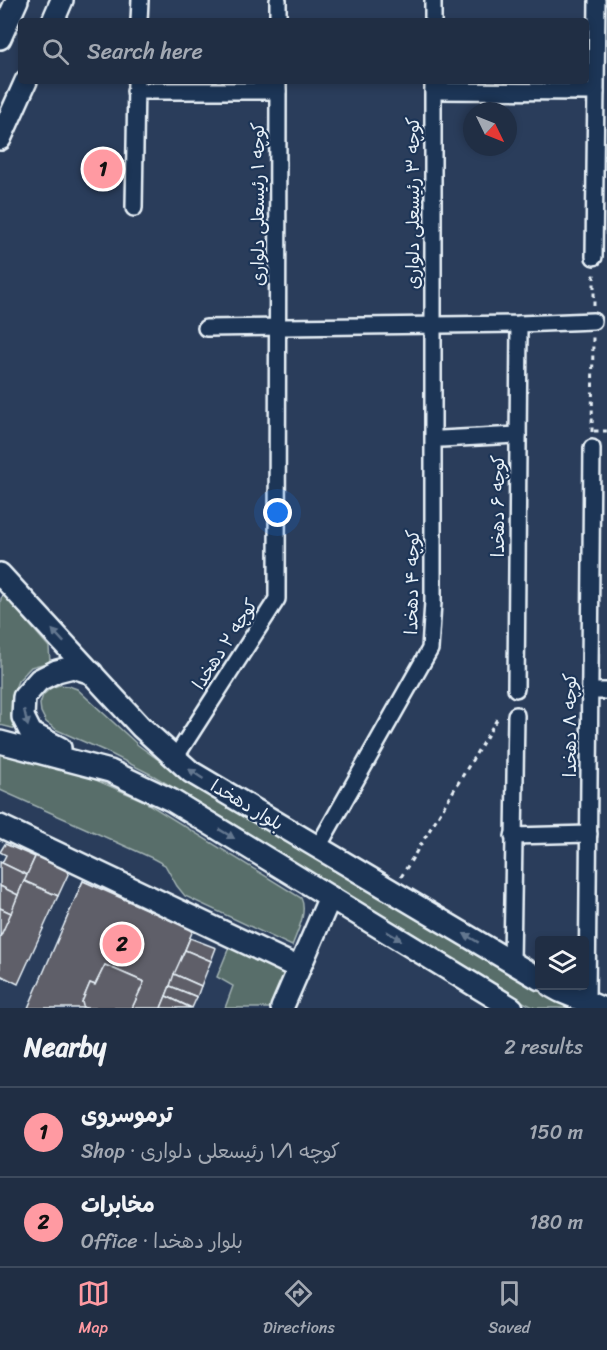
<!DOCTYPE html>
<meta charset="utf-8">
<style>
:root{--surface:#202e44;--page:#28364b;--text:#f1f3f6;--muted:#a2a8b2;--line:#3d4a5d;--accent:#ff9aa2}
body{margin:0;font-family:Sriracha,"Playpen Sans Arabic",sans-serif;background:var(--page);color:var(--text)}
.controls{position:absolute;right:18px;bottom:18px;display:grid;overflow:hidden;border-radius:6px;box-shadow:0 3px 9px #0003}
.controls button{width:54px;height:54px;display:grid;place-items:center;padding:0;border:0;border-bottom:2px solid var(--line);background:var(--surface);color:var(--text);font:30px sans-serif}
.compass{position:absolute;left:463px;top:102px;width:54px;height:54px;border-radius:50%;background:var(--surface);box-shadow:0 3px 9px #0003;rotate:133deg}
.you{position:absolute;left:278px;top:513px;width:21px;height:21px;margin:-15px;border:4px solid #fff;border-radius:50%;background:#1a73e8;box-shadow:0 0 0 9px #1a73e833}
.badge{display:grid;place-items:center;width:39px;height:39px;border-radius:50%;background:var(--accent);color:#111;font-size:20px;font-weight:700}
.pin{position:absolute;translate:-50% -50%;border:3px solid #fff;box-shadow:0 2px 6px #0006}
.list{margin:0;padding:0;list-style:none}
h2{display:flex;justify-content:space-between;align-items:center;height:78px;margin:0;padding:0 24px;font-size:26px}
h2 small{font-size:20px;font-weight:400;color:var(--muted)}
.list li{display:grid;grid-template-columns:39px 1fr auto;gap:18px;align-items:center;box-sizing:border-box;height:90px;padding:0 24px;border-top:2px solid var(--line)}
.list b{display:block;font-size:22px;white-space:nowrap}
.list p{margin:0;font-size:20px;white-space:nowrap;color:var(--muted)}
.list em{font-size:20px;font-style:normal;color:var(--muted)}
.icon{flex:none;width:33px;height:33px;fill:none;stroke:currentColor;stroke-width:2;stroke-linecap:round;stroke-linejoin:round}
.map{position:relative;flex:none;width:607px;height:1008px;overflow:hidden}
.search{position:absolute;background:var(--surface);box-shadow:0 3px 9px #0003;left:18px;right:18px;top:18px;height:66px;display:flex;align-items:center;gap:15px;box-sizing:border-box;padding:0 21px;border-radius:6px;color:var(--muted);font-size:22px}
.sheet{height:258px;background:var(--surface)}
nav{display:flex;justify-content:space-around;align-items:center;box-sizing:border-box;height:84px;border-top:2px solid var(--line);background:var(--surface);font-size:16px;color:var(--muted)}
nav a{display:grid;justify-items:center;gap:3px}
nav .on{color:var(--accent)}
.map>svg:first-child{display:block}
.green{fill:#586e6a;stroke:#a0b0b1;stroke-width:1.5}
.building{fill:#5f5f69;stroke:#e8f1f8;stroke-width:1.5}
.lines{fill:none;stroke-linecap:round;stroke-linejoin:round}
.street-casing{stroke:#e8f1f8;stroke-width:20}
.secondary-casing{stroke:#e8f1f8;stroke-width:26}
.path{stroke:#e8f1f8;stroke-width:3;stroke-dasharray:4.5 4.5;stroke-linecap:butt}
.street{stroke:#1d3557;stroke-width:15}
.secondary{stroke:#1d3557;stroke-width:21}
.oneway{fill:#64778f}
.labels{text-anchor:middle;stroke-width:4.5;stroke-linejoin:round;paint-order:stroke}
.street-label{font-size:18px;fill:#e8f1f8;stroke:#1d3557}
</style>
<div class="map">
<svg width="607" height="1008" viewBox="0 0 607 1008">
<rect width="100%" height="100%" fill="#2a3d5b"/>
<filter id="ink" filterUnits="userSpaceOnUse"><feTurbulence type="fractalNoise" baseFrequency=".0167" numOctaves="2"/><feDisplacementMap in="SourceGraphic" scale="12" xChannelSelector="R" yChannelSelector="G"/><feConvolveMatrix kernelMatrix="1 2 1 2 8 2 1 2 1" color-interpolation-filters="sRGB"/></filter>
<g filter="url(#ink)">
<!-- green -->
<g class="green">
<polygon points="4,595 49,647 50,662 31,667 18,681 12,696 16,729 0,725 0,605 1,598"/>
<polygon points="59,685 69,686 77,689 138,745 171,769 219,801 492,964 576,1008 535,1008 525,1003 454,962 317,878 237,826 154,776 105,751 57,730 46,722 41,712 40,704 43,695 51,688"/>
<path d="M0,753l82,21 60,26 159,98c7,14 -4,34 -9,48l-107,-50 -8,-10 -12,-21 -13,-7 -152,-68z"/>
<polygon points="230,945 285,972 285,978 271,1008 225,1008 233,986 217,977"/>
</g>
<!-- building -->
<g class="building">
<polygon points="5,844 35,857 27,875 2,863 6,855 0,852"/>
<polygon points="37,853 71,868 58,896 24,881"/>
<polygon points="0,862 27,875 18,895 0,886"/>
<polygon points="24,881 58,896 18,984 0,975 0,937"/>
<polygon points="83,881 113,895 93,936 65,923"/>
<polygon points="83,881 193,930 161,1008 132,1008 144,982 105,965 95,985 90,983 82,1002 86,1008 28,1008"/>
<polygon points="0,886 18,895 11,913 0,908"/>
<polygon points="0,908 11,913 0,937"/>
<polygon points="190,938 216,948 211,961 185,950"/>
<polygon points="185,950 211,961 201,986 174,974"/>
<polygon points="105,965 144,982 132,1008 86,1008 83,1006 82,1002 90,983 95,985"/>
<polygon points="174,974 201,986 197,997 170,986"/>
<polygon points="170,986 197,997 192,1008 166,996"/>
<polygon points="166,996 191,1008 161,1008"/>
</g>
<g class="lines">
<defs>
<g id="street">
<polyline points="139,21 140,0"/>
<polyline points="278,21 278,0"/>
<polyline points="433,21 433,0"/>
<polyline points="135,91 278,91"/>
<polyline points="433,91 596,92"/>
<polyline points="134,208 136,82"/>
<polyline points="594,257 597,0"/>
<polyline points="206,328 519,324 593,321"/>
<polyline points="441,439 518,435"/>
<polyline points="516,689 519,324"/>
<polyline points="590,691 607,691"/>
<polyline points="175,758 277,599 278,81"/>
<polyline points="513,836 589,834"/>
<polyline points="318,847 430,649 433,602 433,81"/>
<polyline points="512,962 516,715"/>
<polyline points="587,1002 592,448"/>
</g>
<g id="secondary">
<polyline points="53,21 62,0"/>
<polyline points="0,38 17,0"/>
<polyline points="0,139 26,81"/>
<polyline points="0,574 141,727 191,772 540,979"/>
<polyline points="0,742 110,771 171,800 512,1008"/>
<polyline points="60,748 31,733 23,717 24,697 39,680 57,671 73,667 92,673"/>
<polyline points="0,826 299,968"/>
<polyline points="551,986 560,991 601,1008"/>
<polyline points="282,1008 330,897"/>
</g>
</defs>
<!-- street casing -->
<use href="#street" class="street-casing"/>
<!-- secondary casing -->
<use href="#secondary" class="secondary-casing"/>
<!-- path -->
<g class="path">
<polyline points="594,306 594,271"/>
<polyline points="594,431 607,431"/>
<polyline points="592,432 593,337"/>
<polyline points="401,877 499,716"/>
</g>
<!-- street -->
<use href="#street" class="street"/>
<!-- secondary -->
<use href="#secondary" class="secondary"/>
</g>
<!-- one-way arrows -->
<defs><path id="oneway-solid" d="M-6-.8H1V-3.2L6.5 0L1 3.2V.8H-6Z" transform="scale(1.5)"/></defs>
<g class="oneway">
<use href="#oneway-solid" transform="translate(58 636) rotate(-133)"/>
<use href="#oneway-solid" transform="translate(26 718) rotate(77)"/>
<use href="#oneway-solid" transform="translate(196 774) rotate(-146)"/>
<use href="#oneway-solid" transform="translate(227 834) rotate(31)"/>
<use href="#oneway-solid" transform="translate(394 936) rotate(31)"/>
<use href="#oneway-solid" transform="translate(471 938) rotate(-149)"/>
</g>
</g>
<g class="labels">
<!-- street labels -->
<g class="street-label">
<text transform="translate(413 203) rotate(-90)" y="6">کوچه ۳ رئیسعلی دلواری</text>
<text transform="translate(258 204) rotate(-90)" y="6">کوچه ۱ رئیسعلی دلواری</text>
<text transform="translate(498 506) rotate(-90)" y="6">کوچه ۶ دهخدا</text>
<text transform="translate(412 582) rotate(-89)" y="6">کوچه ۴ دهخدا</text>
<text transform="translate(225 644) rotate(-57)" y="6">کوچه ۲ دهخدا</text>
<text transform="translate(570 725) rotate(-90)" y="6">کوچه ۸ دهخدا</text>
<text transform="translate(247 805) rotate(31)" y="6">بلوار دهخدا</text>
</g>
</g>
</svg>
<div class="controls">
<button><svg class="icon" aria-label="layers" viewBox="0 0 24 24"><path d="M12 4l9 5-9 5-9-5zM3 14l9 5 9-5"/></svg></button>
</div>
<svg class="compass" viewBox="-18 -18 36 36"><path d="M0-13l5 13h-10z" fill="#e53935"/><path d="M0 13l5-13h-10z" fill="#a2a8b2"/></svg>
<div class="you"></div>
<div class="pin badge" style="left:103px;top:169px">1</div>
<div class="pin badge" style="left:122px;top:944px">2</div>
<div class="search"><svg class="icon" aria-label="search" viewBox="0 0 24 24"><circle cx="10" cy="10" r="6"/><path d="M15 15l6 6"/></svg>Search here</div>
</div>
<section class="sheet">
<h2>Nearby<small>2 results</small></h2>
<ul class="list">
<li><span class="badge">1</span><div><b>ترموسروی</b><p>Shop · کوچه ۱/۱ رئیسعلی دلواری</p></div><em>150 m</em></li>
<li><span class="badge">2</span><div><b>مخابرات</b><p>Office · بلوار دهخدا</p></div><em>180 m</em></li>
</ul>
</section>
<nav>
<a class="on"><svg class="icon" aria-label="map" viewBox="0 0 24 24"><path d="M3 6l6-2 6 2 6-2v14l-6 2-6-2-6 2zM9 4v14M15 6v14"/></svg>Map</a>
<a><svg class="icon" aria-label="directions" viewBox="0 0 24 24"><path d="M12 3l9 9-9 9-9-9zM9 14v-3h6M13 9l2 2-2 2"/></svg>Directions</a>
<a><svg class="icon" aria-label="saved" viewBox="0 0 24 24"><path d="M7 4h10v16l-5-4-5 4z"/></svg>Saved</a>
</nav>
